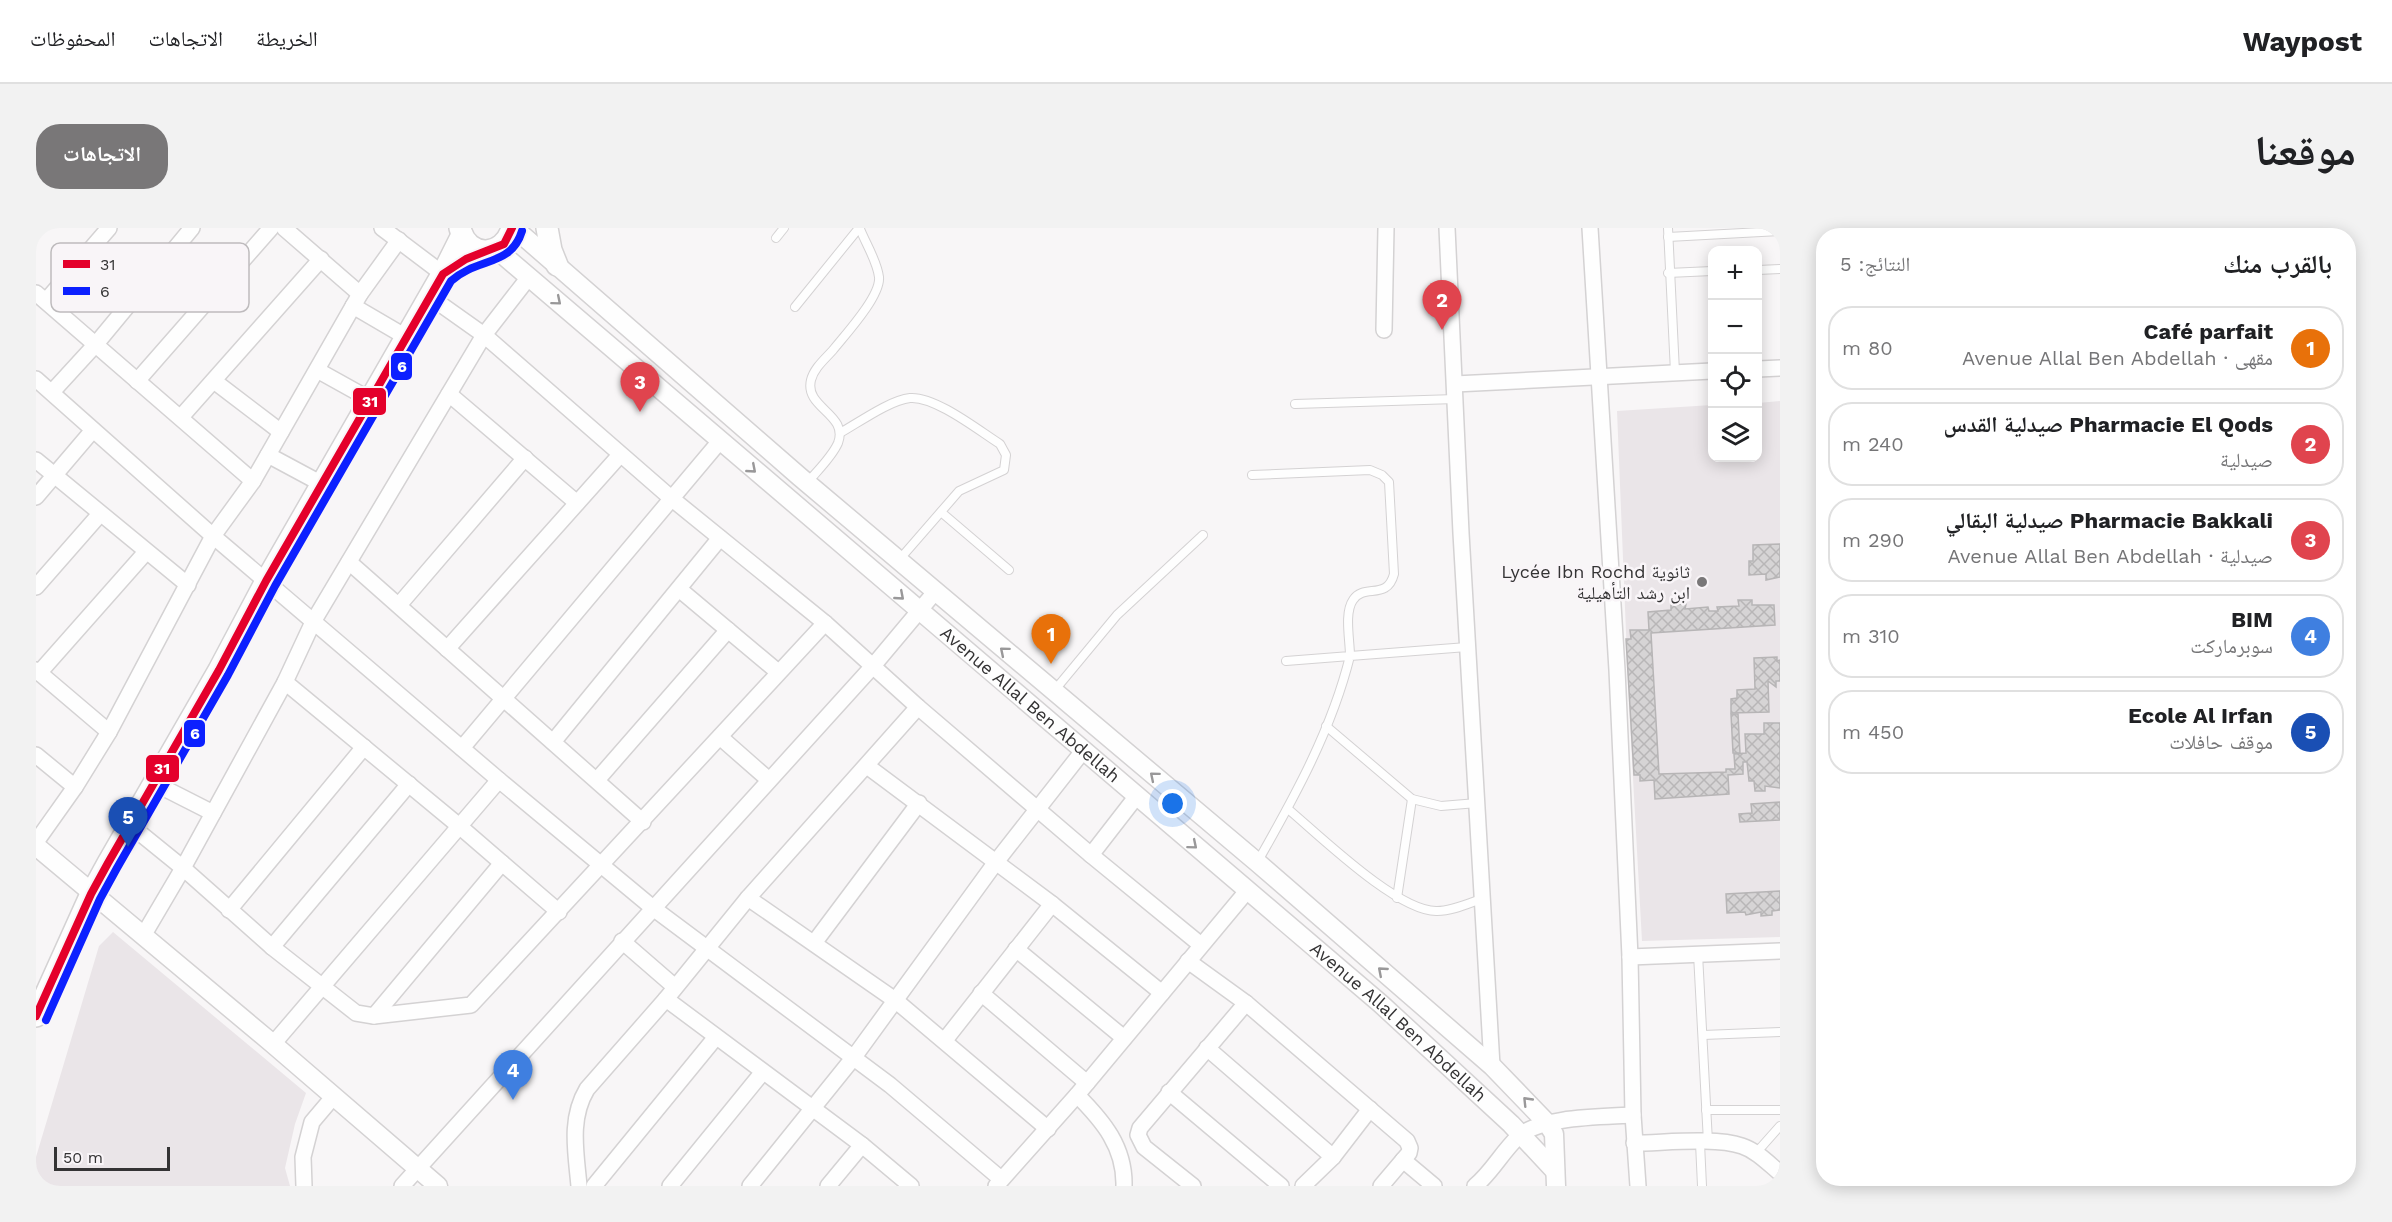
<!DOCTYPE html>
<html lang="ar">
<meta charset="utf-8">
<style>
:root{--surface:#fff;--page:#f2f2f2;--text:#202124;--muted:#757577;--line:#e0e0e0;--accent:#797778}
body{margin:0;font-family:"Work Sans","Noto Naskh Arabic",sans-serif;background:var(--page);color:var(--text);direction:rtl}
.controls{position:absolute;right:18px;top:18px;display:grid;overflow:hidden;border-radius:12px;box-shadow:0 3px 15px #0003}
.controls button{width:54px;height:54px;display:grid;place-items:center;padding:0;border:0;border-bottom:2px solid var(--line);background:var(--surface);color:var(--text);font:30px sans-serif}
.scale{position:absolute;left:18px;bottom:15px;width:116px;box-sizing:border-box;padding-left:6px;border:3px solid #343334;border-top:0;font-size:16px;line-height:21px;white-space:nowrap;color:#343334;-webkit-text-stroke:4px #f9f5f8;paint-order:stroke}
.you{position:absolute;left:1137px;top:576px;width:21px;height:21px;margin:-15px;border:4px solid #fff;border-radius:50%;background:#1a73e8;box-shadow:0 0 0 9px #1a73e833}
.badge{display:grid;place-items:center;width:39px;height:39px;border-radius:50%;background:var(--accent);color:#fff;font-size:20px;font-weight:700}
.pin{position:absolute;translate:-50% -50px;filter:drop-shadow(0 2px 3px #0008)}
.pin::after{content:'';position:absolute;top:32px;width:21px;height:18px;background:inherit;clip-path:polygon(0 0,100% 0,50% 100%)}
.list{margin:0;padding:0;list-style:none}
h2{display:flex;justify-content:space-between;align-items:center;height:78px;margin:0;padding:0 24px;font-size:26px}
h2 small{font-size:20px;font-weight:400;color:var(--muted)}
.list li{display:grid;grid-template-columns:39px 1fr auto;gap:18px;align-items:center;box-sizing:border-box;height:84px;margin:0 12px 12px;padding:0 12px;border:2px solid var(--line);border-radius:24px}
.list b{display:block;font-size:22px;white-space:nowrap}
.list p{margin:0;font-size:20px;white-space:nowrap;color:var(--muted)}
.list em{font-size:20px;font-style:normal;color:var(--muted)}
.icon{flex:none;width:33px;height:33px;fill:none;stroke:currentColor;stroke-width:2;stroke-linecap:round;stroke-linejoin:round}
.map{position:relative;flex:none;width:1744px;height:958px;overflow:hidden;direction:ltr;border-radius:24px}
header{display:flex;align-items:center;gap:36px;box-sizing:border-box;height:84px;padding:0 30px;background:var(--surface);border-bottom:2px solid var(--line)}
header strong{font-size:28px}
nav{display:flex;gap:33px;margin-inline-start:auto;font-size:21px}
.intro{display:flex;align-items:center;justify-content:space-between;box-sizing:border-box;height:144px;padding:0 36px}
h1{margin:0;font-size:42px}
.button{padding:15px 27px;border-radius:24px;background:var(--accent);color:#fff;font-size:21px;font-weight:700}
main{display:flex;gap:36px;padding:0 36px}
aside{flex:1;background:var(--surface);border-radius:24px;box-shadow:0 3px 15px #0003}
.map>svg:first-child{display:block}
.built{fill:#eae5e8}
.building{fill:url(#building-cross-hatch);stroke:#b7b5b6;stroke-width:1.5}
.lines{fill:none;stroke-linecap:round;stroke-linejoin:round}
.service-casing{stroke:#d4d2d3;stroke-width:10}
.minor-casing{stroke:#d4d2d3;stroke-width:18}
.tertiary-casing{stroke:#d4d2d3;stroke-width:21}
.secondary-casing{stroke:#d4d2d3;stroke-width:24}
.service{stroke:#fefefe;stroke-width:8}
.minor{stroke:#fefefe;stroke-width:15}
.tertiary{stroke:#fefefe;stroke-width:18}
.secondary{stroke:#fefefe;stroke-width:21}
.bus-1-casing{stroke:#f9f5f8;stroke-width:12}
.bus-2-casing{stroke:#f9f5f8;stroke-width:12}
.bus-1{stroke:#e4002b;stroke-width:8}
.bus-2{stroke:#0c20ff;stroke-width:8}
.oneway{stroke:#999899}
.poi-dot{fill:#797778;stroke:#f9f5f8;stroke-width:2}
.labels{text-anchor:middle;stroke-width:5;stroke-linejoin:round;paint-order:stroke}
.poi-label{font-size:18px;fill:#343334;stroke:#f9f5f8;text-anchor:end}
.street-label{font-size:18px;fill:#343334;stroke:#f9f5f8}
.key{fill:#f9f5f8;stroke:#bebbbd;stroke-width:1.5}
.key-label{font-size:16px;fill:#343334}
.line-badge{stroke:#f9f5f8;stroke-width:2}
.badge-label{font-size:16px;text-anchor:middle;font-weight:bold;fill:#fff}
</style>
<header>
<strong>Waypost</strong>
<nav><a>الخريطة</a><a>الاتجاهات</a><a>المحفوظات</a></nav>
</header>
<div class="intro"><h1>موقعنا</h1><a class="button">الاتجاهات</a></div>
<main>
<aside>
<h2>بالقرب منك<small>النتائج: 5</small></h2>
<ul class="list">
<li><span class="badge" style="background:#e8710a">1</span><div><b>Café parfait</b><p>مقهى · Avenue Allal Ben Abdellah</p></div><em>80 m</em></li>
<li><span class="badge" style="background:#e0444e">2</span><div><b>Pharmacie El Qods صيدلية القدس</b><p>صيدلية</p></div><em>240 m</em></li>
<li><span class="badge" style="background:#e0444e">3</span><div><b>Pharmacie Bakkali صيدلية البقالي</b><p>صيدلية · Avenue Allal Ben Abdellah</p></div><em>290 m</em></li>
<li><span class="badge" style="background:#3f7fe0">4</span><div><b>BIM</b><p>سوبرماركت</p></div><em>310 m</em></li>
<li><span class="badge" style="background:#1a4fb4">5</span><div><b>Ecole Al Irfan</b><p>موقف حافلات</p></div><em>450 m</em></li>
</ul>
</aside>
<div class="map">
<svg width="1744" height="958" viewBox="0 0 1744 958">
<defs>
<pattern id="building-cross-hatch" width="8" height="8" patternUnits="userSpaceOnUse" patternTransform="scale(1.5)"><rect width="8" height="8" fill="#d6d4d5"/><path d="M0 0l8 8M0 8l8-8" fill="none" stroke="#b8b6b7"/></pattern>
</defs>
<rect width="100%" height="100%" fill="#f8f6f7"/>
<!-- built -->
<g class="built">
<polygon points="1744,173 1744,709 1606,713 1593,478 1581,183 1676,177 1676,230 1722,230 1722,175"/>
<polygon points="77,704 270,865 259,896 249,940 254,958 0,958 0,929 63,718"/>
</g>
<!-- building -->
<g class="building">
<polygon points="1744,316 1744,349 1730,352 1730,346 1713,347 1713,333 1717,333 1717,317"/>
<polygon points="1702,372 1716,372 1716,377 1738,377 1739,397 1615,405 1623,546 1690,544 1690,541 1699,541 1698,526 1710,525 1709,506 1728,506 1728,495 1744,495 1744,560 1729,558 1729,563 1719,563 1718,553 1713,553 1711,534 1707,534 1707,546 1692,547 1693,566 1619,571 1618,552 1604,553 1604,547 1598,547 1590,411 1595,411 1594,402 1613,402 1612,384 1635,382 1635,377 1650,376 1649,381 1672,379 1673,383 1682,383 1681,379 1703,378"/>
<polygon points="1741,429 1741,433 1744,432 1744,453 1740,453 1740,459 1732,453 1733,484 1695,485 1695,471 1701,470 1701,462 1719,461 1718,430"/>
<polygon points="1695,486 1702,486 1704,525 1697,525"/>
<polygon points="1744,574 1744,592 1704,594 1703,586 1716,585 1715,576"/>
<polygon points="1744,663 1744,682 1736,683 1736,687 1725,688 1725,684 1710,687 1709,684 1691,685 1690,666"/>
</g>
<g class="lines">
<defs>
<g id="service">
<polyline points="1632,0 1639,144"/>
<polyline points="1632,9 1744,3"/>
<polyline points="740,10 748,0"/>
<polyline points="1722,42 1744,41"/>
<polyline points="1632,45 1676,43"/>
<polyline points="759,79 823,0"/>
<polyline points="1259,176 1420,171"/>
<path d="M804,205c18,-10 50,-33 70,-35 25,-2 68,32 90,46l6,11 -2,15 -45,21 -60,69"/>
<path d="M1216,247l118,-5 12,5 7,7 5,92c-7,27 -30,9 -41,26 -9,13 -3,40 -3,56l-64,5"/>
<path d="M771,255c10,-12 25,-26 31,-40 11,-29 -34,-35 -27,-63 3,-12 14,-21 22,-30 12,-15 48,-54 46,-73 -2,-16 -13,-33 -19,-48"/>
<polyline points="905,284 973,342"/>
<polyline points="1018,463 1081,387 1167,307"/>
<polyline points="1290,498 1376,571 1405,578 1441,575"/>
<path d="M1252,581c32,27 110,103 149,102 15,0 30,-7 44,-12"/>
<path d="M1222,633c37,-65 74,-132 92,-205l117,-9"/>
<polyline points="1361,670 1376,571"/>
<polyline points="1662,726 1672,914"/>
<polyline points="1667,807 1744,804"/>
<polyline points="1670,882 1744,882"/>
<polyline points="1664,915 1666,958"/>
<polyline points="1720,925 1744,898"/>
</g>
<g id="minor">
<polyline points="248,0 324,66"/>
<polyline points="346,0 407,46"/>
<polyline points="1411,0 1425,305 1456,838"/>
<polyline points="1554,0 1581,442 1594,729 1597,887 1602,958"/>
<polyline points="0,65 217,253"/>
<polyline points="393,68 448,107 635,270 789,395 882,479 1055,627 1165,717"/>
<polyline points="10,73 73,0"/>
<polyline points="317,78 370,109"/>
<polyline points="1348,102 1350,0"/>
<polyline points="1722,141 1744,140"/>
<polyline points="281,142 335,172"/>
<polyline points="0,151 177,308 463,552 617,680 854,857 965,951"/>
<polyline points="101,153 235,0"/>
<polyline points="178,153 245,204"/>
<polyline points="1419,156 1676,143"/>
<polyline points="16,164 60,116 156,0"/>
<polyline points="413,166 541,275"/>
<polyline points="145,189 285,31"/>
<polyline points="232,227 286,256"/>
<polyline points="0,232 152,357"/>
<polyline points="0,269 57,202"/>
<polyline points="313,334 607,594"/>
<polyline points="0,359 64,286"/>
<polyline points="643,361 742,444"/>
<polyline points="363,377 489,230"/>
<polyline points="411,421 584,227"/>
<polyline points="0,442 73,504"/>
<polyline points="3,445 110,324"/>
<polyline points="249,454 422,597 523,684"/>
<polyline points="684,509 733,552"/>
<polyline points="517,514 684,310"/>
<polyline points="426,520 684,213"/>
<polyline points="0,527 39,559"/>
<polyline points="831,538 1016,676 1126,765"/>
<polyline points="561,552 692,402"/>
<polyline points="118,555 177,585"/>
<polyline points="94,597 147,640 236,719 320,785 338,788 435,777 789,395"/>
<polyline points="0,614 39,559 73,504 177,308 217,253 324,66 363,12"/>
<polyline points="1055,627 1100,569"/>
<polyline points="712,670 859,772 1012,901"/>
<polyline points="193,682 328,519"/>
<polyline points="107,708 147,640 249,454 277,394 448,107 493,49"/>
<polyline points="586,713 639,759"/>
<polyline points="778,715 883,575"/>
<polyline points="236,719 373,556"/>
<polyline points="980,721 1088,810"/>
<polyline points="1594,729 1744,723"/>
<polyline points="1152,733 1210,775 1371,913 1374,920 1373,925 1345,958"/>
<polyline points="945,765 1051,855"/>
<polyline points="630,771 826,917 875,958"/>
<polyline points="338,788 466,635"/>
<polyline points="909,812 1016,676"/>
<polyline points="237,816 463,552"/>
<polyline points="1171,820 1297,929"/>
<polyline points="1133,864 1245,958"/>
<path d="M1041,867c26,26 48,52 47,91"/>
<path d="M1598,915c29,0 81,-6 108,3 15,5 26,17 38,27"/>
<polyline points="1367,932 1398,958"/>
<polyline points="268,958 267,929 276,894 298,868"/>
<polyline points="366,958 837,438 899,364"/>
<path d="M543,958c-3,-34 -10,-67 8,-97l79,-90 82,-101 170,-191"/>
<polyline points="558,958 680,809"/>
<polyline points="634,958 726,845"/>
<polyline points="714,958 818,829 960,634 1047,523"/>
<polyline points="792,958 826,917"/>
<polyline points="960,958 1041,867 1211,663"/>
<polyline points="1157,958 1108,919 1102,907 1104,900 1210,775"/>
<polyline points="1267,958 1297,929 1334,881"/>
<path d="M1439,958c17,-14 27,-34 43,-49 22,-21 85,-20 115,-22"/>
</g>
<g id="tertiary">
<polyline points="478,0 764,249 1222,635 1456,838 1511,895 1518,906 1520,958"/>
<path id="s1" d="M460,21l885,755 130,120 44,47"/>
<polyline points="0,618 237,816 402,958"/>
</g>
<g id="secondary">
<path d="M424,0c7,31 44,30 52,0"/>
<polyline points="511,0 515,22 521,37"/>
<polyline points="0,788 55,666 72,635 183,442 230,353 408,43 426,7"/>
</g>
</defs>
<!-- service casing -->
<use href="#service" class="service-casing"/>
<!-- minor casing -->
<use href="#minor" class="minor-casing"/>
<!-- tertiary casing -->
<use href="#tertiary" class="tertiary-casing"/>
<!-- secondary casing -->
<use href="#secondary" class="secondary-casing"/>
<!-- service -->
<use href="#service" class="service"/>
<!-- minor -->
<use href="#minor" class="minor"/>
<!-- tertiary -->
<use href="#tertiary" class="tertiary"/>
<!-- secondary -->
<use href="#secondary" class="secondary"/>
<defs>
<polyline id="bus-1" points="0,788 55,666 72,635 183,442 230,353 407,46 430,31 468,16 476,0"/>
<path id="bus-2" d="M10,792l54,-121 17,-31 111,-193 47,-89 176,-305c27,-24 60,-14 71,-50"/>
</defs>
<!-- bus-1 casing -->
<use href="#bus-1" class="bus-1-casing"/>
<!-- bus-2 casing -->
<use href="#bus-2" class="bus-2-casing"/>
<!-- bus-1 -->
<use href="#bus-1" class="bus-1"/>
<!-- bus-2 -->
<use href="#bus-2" class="bus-2"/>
</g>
<!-- one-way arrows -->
<defs><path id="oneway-chevron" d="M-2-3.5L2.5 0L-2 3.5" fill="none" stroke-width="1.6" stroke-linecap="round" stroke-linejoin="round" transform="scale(1.5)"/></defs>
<g class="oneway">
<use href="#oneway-chevron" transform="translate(521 73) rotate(40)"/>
<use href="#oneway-chevron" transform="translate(716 241) rotate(41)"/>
<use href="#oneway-chevron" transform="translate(864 368) rotate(41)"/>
<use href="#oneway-chevron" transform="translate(968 423) rotate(-140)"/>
<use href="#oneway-chevron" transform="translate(1118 548) rotate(-140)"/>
<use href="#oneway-chevron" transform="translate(1157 617) rotate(40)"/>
<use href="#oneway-chevron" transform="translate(1346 743) rotate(-139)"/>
<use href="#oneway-chevron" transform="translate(1491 873) rotate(-134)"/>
</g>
<!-- markers -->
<circle class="poi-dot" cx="1666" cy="354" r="6"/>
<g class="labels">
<!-- poi labels -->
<g class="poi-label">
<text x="1654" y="350">Lycée Ibn Rochd ثانوية<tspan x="1654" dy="21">ابن رشد التأهيلية</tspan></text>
</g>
<!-- street labels -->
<g class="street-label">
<text dy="6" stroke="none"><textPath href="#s1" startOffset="702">Avenue Allal Ben Abdellah</textPath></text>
<text dy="6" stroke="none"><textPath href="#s1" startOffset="1188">Avenue Allal Ben Abdellah</textPath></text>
</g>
</g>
<!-- legend -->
<rect x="15" y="15" width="198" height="69" rx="9" class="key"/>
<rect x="27" y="32" width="27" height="8" fill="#e4002b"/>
<rect x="27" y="59" width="27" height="8" fill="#0c20ff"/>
<g class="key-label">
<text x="64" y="42">31</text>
<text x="64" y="69">6</text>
</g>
<g class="line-badge">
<rect x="354" y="124" width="23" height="29" rx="6" fill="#0c20ff"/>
<rect x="316" y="159" width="35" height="29" rx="6" fill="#e4002b"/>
<rect x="147" y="491" width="23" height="29" rx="6" fill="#0c20ff"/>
<rect x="109" y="526" width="35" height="29" rx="6" fill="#e4002b"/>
</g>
<g class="badge-label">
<text x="366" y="144">6</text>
<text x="334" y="179">31</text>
<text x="159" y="511">6</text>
<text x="126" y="546">31</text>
</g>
</svg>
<div class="controls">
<button>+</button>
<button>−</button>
<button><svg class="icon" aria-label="locate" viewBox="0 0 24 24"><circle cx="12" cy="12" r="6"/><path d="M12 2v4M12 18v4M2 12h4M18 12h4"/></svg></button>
<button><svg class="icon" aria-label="layers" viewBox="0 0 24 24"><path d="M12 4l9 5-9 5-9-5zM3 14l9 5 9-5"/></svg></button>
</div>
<div class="scale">50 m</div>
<div class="you"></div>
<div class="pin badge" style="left:1015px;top:436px;background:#e8710a">1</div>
<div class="pin badge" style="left:1406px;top:102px;background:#e0444e">2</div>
<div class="pin badge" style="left:604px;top:184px;background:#e0444e">3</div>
<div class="pin badge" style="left:477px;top:872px;background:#3f7fe0">4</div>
<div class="pin badge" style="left:92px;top:619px;background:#1a4fb4">5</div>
</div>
</main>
